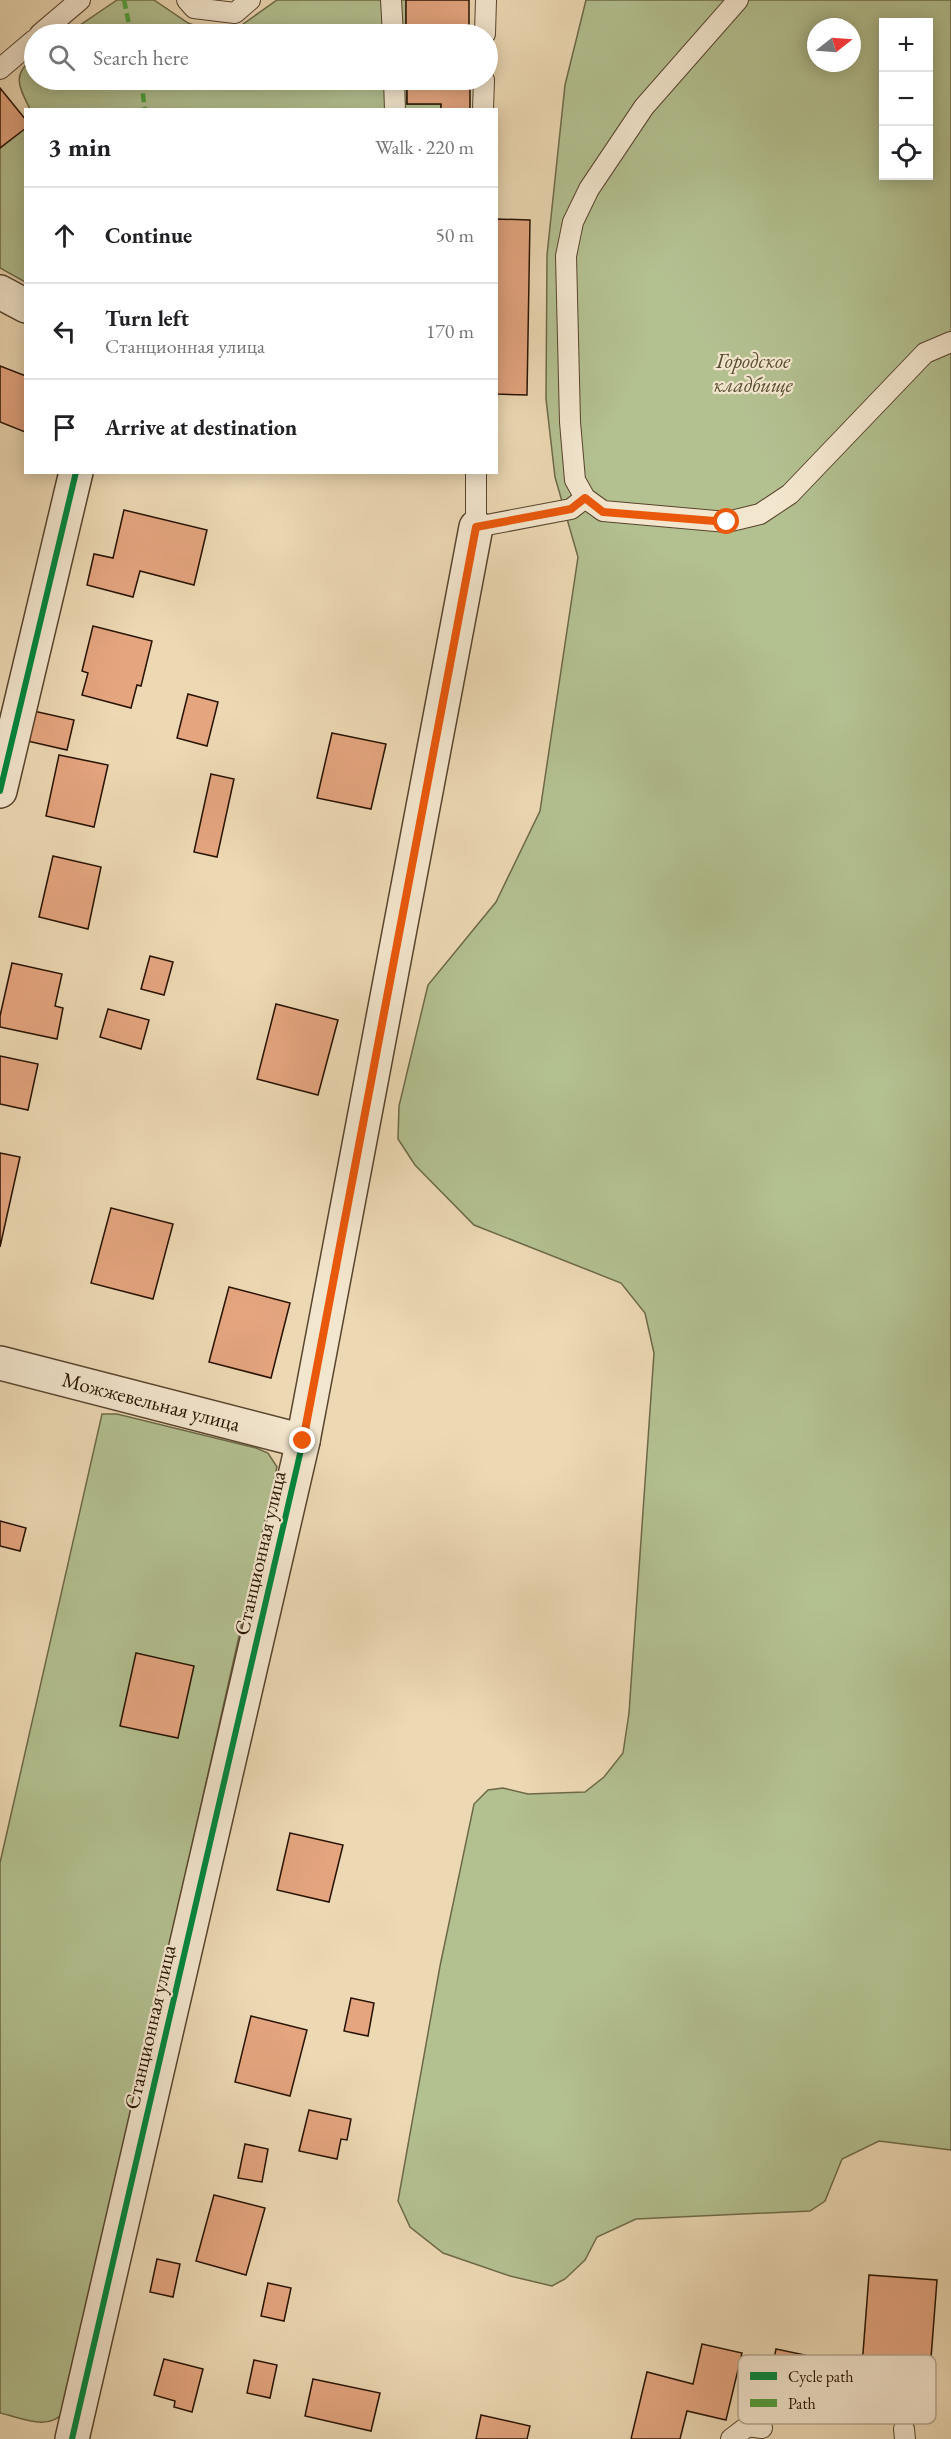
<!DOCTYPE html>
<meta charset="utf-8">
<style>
:root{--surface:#fff;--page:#f2f2f2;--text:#202124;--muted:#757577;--line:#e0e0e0}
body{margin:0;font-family:"EB Garamond",serif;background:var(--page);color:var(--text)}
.controls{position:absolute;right:18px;top:18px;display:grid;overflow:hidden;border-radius:0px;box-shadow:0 3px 15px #0003}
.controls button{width:54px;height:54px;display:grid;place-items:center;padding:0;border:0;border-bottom:2px solid var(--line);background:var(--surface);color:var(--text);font:30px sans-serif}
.compass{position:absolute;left:807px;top:18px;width:54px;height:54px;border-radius:50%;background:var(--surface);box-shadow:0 3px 15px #0003;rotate:73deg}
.stop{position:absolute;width:18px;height:18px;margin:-14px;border:4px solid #ea580c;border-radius:50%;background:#fff}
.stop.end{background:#ea580c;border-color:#fff;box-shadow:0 2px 6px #0008}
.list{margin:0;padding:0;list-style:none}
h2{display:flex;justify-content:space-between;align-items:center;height:78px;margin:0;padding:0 24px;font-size:26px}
h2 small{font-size:20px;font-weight:400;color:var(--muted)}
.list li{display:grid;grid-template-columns:39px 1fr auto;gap:18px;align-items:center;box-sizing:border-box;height:96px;padding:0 24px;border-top:2px solid var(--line)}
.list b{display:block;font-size:22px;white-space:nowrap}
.list p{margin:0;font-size:20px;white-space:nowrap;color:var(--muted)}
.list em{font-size:20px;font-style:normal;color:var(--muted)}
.icon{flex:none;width:33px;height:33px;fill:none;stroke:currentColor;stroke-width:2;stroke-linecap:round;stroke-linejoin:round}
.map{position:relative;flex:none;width:951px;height:2439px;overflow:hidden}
.search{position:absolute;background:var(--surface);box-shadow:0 3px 15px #0003;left:24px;top:24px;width:474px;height:66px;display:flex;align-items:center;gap:15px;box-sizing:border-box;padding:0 21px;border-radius:33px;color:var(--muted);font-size:22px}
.panel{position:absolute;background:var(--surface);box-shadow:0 3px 15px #0003;left:24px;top:108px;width:474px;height:366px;border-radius:0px}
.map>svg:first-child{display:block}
.green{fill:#b3c090;stroke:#6d6948;stroke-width:1.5;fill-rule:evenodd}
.building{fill:#e4a57f;stroke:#271200;stroke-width:1.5}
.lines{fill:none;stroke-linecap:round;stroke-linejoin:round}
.lane-casing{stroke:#58442d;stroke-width:22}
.street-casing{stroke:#58442d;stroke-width:36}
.lane{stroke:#f3e6ce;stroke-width:20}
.street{stroke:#f3e6ce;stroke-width:33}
.quiet{stroke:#51a03c;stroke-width:4.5;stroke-dasharray:9 4.5;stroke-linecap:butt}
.cycleway-casing{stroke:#f3e6ce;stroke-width:10}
.cycleway{stroke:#00873e;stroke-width:6}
.route{stroke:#ea580c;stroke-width:8}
.labels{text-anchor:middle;stroke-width:4.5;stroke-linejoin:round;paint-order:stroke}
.park-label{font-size:21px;font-style:italic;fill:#584f32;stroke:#f3e6ce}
.street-label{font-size:21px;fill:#271200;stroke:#f3e6ce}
.key{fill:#f3e6ce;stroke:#b6a690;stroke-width:1.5}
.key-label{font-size:16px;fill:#271200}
</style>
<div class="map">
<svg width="951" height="2439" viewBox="0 0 951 2439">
<rect width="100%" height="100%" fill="#ecd8b3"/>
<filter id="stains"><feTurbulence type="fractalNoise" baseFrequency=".00333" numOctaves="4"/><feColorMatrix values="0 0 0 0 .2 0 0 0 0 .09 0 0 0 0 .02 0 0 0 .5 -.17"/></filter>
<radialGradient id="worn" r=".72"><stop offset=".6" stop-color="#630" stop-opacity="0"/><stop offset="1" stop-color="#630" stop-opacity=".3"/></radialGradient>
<!-- green -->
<g class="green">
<polygon points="117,0 154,0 188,23 213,32 236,29 277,0 406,0 406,34 67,34"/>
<path d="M586,0h365v2150l-72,-9 -37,18 -17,42 -15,10 -174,8 -39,18 -12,23 -20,19 -13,7 -42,-10 -67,-23 -33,-26 -12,-26 42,-235 34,-162 14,-14 15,-2 25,6 57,-2 19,-15 19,-24 6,-40 25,-360 -9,-40 -24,-30 -147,-58 -59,-60 -17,-26 1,-33 29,-121 68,-83 44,-91 38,-254 -23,-80 -9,-78 1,-144 18,-170zM884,22h44v154h-44zM816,27h36v36h-36z"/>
<path d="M34,58v22h373v24h34v5h-411c-11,-22 -19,-35 4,-51z"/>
<polygon points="25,128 25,282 0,268 0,148"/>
<path d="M102,1414h15l139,34 12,5 9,14 -212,944c-16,21 -43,7 -65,2v-550z"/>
</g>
<!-- building -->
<g class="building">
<rect x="406" y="0" width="63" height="34"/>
<polygon points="407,80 470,80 470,110 441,110 441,104 407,104"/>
<polygon points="0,88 26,120 26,128 0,148"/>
<polygon points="496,219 530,220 527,395 496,394"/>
<polygon points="0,366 26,376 25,432 0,422"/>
<polygon points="124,510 207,530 194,585 140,571 133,597 87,585 94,554 113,558"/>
<polygon points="93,626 152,641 141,686 137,685 131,708 82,695 88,673 82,671"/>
<polygon points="188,694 218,702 207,746 177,738"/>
<polygon points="29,710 74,720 67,750 23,740"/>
<polygon points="332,733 386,744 371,809 317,798"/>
<polygon points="59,755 108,765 94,827 46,816"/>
<polygon points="211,774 234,779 217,857 194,852"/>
<polygon points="53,856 101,867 88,929 39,917"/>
<polygon points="150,956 173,962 164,995 141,989"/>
<polygon points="12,963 62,974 55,1006 63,1008 57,1039 0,1027 0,1016"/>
<polygon points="276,1004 338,1020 318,1095 257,1079"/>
<polygon points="108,1009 149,1020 141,1049 100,1037"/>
<polygon points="0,1056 38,1064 28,1110 0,1104"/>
<polygon points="0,1153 20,1157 0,1247"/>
<polygon points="111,1208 173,1224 153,1299 91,1283"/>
<polygon points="229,1287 290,1303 271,1378 209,1362"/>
<polygon points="0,1521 26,1528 20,1551 0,1546"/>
<polygon points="136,1653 194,1666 178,1738 120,1726"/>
<polygon points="290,1833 343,1845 329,1902 277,1890"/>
<polygon points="351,1998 374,2003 368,2036 344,2031"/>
<polygon points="251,2016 307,2030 290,2096 235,2082"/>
<polygon points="309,2110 351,2119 347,2140 341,2139 337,2159 299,2151"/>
<polygon points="245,2144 268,2149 262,2182 238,2178"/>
<polygon points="214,2195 265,2208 246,2275 196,2261"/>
<polygon points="157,2259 180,2264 173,2297 150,2292"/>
<polygon points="869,2275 937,2280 927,2410 859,2405"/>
<polygon points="268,2283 291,2288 284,2321 261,2316"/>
<polygon points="702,2344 742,2353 726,2420 687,2411 680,2439 631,2439 647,2372 693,2384"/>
<polygon points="776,2349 805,2355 794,2405 766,2399"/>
<polygon points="164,2359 203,2369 192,2412 174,2407 175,2401 154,2395"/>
<polygon points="254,2360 277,2365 270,2398 247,2393"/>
<polygon points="313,2379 380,2393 371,2431 305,2416"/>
<polygon points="481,2415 530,2426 527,2439 476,2439"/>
</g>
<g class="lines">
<defs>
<g id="lane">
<polyline points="187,0 194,8 235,13 250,0"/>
<polyline points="391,0 393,34"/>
<polyline points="738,0 644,107 589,189 573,222 566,256 570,422 575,480 585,498 603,511 727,522 760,514 790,494 925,353 951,342"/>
<polyline points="40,34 80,0"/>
<polyline points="485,34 486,0"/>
<polyline points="0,69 34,40"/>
<polyline points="394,80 395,110"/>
<polyline points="483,110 484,80"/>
<polyline points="476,472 476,527 571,509 585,498"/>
<polyline points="904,2429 905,2439"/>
<polyline points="731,2439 748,2426 762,2428"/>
</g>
<g id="street">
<polyline points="0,292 26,306"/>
<polyline points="0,791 76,472"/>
<path id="s1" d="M0,1363l303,78"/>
<polyline points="72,2439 303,1441 476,527"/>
</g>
</defs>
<!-- lane casing -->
<use href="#lane" class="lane-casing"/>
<!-- street casing -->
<use href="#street" class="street-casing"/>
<!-- lane -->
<use href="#lane" class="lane"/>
<!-- street -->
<use href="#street" class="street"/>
<!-- quiet -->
<g class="quiet">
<polyline points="124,0 131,34"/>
<polyline points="141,80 145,110"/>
</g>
<defs>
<g id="cycleway">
<polyline points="0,791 76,472"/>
<polyline points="72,2439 303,1441 476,527"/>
</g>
</defs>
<!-- cycleway casing -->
<use href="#cycleway" class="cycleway-casing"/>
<!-- cycleway -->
<use href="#cycleway" class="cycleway"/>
</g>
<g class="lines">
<!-- route -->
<polyline class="route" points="303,1441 476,527 571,509 585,498 603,512 727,522"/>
</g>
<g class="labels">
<!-- park labels -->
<g class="park-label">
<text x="753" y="368">Городское<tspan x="753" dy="24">кладбище</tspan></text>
</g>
<!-- street labels -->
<g class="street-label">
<text dy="7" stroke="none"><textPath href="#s1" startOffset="156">Можжевельная улица</textPath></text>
<text transform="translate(260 1553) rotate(-77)" y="7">Станционная улица</text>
<text transform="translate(150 2027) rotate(-77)" y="7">Станционная улица</text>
</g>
</g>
<!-- legend -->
<rect x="738" y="2355" width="198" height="69" rx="9" class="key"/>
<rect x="750" y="2372" width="27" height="8" fill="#00873e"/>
<rect x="750" y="2399" width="27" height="8" fill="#51a03c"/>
<g class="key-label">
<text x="788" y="2382">Cycle path</text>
<text x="788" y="2409">Path</text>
</g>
<rect width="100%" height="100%" filter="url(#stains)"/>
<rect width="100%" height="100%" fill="url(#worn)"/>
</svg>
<div class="controls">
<button>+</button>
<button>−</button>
<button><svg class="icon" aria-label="locate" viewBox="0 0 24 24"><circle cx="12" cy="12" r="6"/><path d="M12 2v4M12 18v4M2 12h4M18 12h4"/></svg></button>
</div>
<svg class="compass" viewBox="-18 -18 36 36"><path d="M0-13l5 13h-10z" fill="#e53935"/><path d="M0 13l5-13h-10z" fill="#757577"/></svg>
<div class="stop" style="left:727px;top:522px"></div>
<div class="stop end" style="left:303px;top:1441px"></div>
<div class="search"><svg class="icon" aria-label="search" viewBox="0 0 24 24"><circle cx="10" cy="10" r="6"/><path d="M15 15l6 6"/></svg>Search here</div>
<section class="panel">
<h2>3 min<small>Walk · 220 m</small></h2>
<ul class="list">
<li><svg class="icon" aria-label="ahead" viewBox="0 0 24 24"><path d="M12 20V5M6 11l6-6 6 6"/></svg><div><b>Continue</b></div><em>50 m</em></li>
<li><svg class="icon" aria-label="left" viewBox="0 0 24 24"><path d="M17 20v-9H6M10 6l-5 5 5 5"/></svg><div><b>Turn left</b><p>Станционная улица</p></div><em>170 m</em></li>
<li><svg class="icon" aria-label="arrive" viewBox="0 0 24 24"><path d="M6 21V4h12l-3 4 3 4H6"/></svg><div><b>Arrive at destination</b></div></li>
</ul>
</section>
</div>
